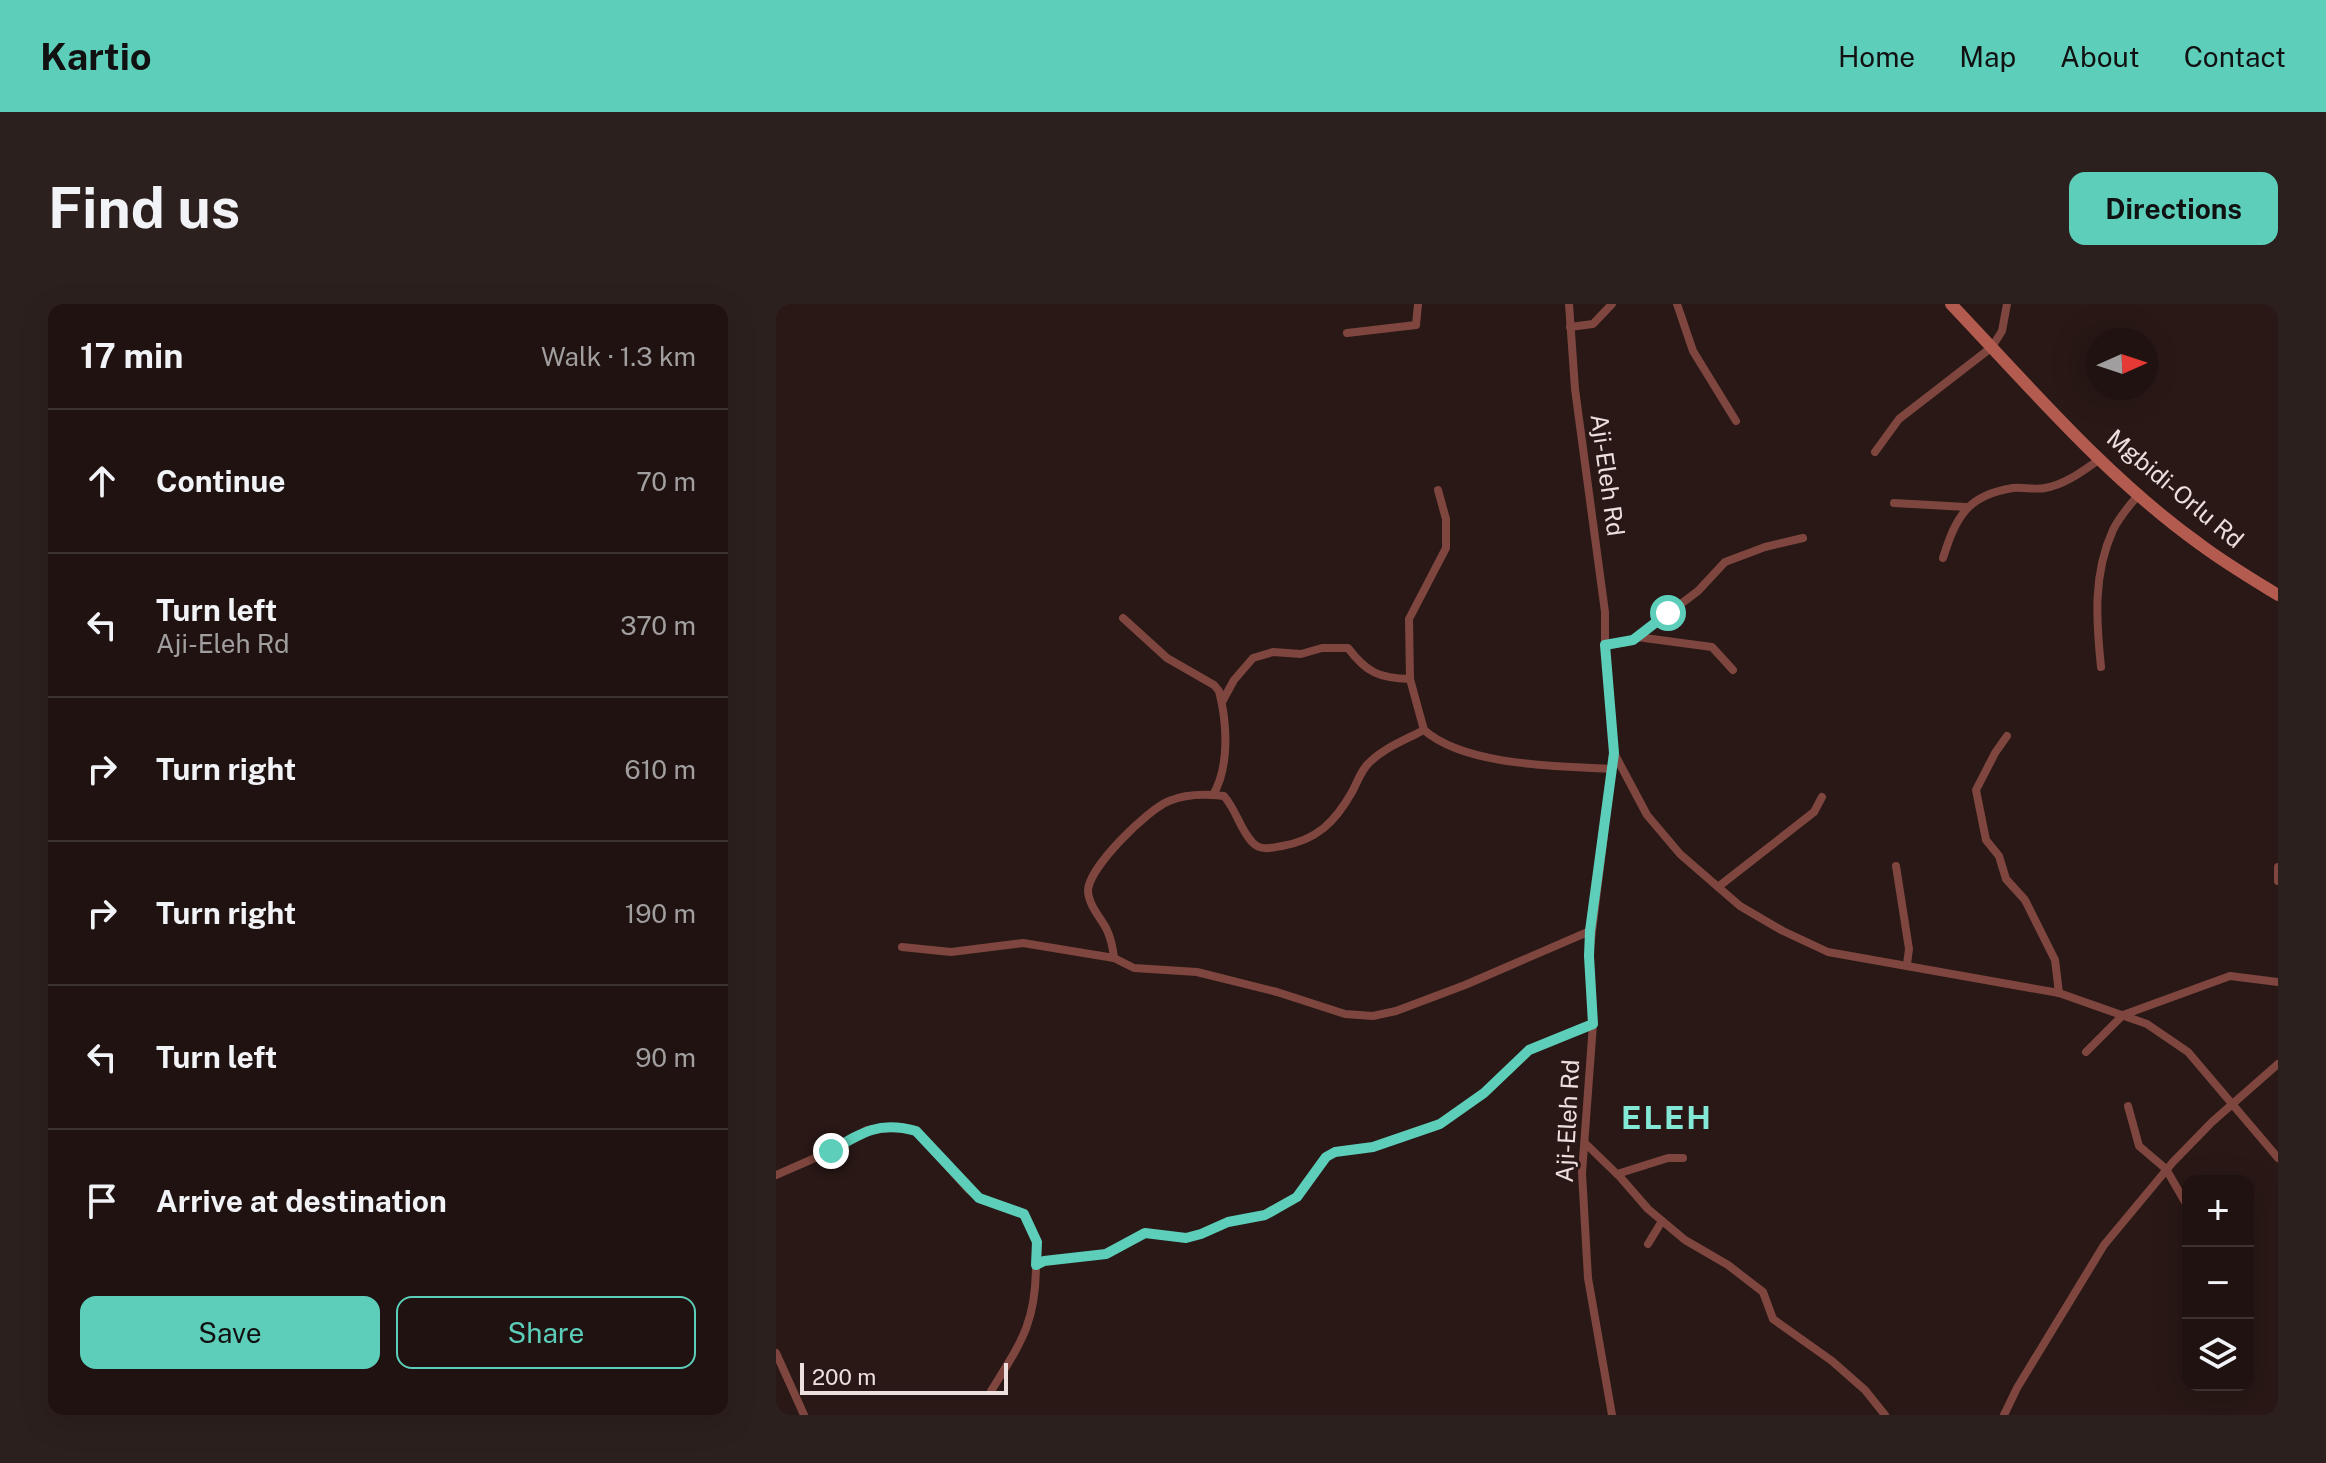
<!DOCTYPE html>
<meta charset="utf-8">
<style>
:root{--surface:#1f1210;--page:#2c201e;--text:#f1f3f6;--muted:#a19e9f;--line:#3c3230;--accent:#5cceba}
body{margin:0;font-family:"Public Sans",sans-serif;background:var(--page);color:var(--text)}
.controls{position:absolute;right:24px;bottom:24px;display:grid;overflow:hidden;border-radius:16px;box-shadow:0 8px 32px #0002}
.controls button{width:72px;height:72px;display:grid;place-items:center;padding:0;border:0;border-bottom:2px solid var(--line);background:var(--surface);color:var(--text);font:40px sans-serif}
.compass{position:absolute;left:1310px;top:24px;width:72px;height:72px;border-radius:50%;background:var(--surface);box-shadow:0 8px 32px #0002;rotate:87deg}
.scale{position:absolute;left:24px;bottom:20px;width:208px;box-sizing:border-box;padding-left:8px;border:4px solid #ecdfdd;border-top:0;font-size:22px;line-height:28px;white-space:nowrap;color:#ecdfdd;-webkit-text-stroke:6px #291815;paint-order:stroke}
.stop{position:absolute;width:24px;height:24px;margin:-18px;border:6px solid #5cceba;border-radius:50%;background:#fff}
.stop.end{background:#5cceba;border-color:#fff;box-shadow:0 2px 8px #0008}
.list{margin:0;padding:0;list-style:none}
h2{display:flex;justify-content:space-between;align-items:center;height:104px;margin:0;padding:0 32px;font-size:34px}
h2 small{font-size:26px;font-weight:400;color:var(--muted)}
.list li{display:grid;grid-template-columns:52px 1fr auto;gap:24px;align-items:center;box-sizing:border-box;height:144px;padding:0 32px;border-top:2px solid var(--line)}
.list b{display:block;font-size:30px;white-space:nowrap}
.list p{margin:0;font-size:26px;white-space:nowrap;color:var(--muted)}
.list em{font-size:26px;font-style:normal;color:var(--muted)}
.actions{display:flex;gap:16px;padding:24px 32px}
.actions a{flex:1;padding:18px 0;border:2px solid var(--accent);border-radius:16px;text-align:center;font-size:28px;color:var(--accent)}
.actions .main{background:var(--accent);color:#111}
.icon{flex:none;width:44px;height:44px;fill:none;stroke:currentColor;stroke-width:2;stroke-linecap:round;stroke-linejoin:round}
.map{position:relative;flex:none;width:1502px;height:1111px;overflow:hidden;border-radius:16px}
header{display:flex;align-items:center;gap:48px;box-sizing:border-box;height:112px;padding:0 40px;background:var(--accent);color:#111}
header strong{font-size:38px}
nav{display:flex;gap:44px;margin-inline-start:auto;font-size:28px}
.intro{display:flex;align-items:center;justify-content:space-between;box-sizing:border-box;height:192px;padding:0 48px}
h1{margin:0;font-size:56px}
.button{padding:20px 36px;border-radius:16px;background:var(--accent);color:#111;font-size:28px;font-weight:700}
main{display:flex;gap:48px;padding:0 48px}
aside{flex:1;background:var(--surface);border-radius:16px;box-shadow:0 8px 32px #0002}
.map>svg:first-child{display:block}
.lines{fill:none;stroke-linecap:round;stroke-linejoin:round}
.minor{stroke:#7e463e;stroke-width:8}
.secondary{stroke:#b45b50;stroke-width:12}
.route{stroke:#5cceba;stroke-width:10}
.labels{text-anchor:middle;stroke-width:6;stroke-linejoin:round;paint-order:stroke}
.street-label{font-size:24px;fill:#ecdfdd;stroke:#291815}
.district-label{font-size:32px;font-weight:bold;letter-spacing:2px;fill:#83e9d6;stroke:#291815}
</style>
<header>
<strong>Kartio</strong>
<nav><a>Home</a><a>Map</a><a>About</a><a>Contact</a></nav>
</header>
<div class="intro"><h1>Find us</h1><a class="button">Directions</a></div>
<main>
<aside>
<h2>17 min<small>Walk · 1.3 km</small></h2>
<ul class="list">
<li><svg class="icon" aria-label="ahead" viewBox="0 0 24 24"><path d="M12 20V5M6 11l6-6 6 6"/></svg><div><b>Continue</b></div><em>70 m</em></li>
<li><svg class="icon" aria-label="left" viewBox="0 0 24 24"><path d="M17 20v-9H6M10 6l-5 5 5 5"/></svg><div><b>Turn left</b><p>Aji-Eleh Rd</p></div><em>370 m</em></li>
<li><svg class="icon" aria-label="right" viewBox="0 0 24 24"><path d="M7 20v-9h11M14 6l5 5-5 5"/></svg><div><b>Turn right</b></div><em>610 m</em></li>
<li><svg class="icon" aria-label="right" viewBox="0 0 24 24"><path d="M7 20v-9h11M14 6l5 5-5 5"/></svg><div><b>Turn right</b></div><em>190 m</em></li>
<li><svg class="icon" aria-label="left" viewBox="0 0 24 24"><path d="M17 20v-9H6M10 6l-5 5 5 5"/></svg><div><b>Turn left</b></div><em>90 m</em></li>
<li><svg class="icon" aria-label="arrive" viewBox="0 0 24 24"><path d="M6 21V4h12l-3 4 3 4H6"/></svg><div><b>Arrive at destination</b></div></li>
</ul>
<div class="actions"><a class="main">Save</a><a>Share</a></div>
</aside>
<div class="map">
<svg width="1502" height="1111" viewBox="0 0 1502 1111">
<rect width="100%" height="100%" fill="#291815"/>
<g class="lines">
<!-- minor -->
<g class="minor">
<polyline points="793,0 799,85 829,308 829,341 838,449 813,652 817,720 806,869 812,974 836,1111"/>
<polyline points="901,0 917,47 960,117"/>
<polyline points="794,23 817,20 836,0"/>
<polyline points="571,29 640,21 642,0"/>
<polyline points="1099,148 1123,115 1216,43 1226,27 1231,0"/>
<polyline points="1118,199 1190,203"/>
<path d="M1167,254c13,-41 24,-63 70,-70 11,-1 22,2 32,0 20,-3 39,-18 55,-29"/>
<path d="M347,314l44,40 47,27 5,6c8,31 11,75 -6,104"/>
<polyline points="861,333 936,343 957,366"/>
<polyline points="829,341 857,336 922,287 949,258 989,243 1027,234"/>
<path d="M1325,363c-5,-48 -8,-93 12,-137 6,-13 17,-25 26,-36"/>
<polyline points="634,375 633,315 670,244 670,215 662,186"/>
<path d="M446,398l12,-22 19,-22 20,-6 28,2 21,-6h26c19,25 31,30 62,31l14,51"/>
<polyline points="1231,432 1219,449 1200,486 1210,536 1223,552 1230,575 1249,596 1279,656 1283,689"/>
<polyline points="838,449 871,511 904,550 964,602 1007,627 1052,648 1283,689 1371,720 1412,748 1502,854"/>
<polyline points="1120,562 1133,645 1131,660"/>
<polyline points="1502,563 1502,577"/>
<polyline points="942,583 1038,508 1046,493"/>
<polyline points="126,643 175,648 247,639 338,654 358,664 421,668 501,688 569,710 597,712 620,707 689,681 814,627"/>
<path d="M338,654c-1,-10 -3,-20 -8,-30 -6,-11 -18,-24 -18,-38 2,-24 59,-80 81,-89 17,-7 38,-7 55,-5 13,15 16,34 29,47 8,8 19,5 29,3 35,-6 53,-24 70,-54 5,-9 8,-19 15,-27 14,-16 38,-25 57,-35 41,36 133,36 187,39"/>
<polyline points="1310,748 1347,711 1454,672 1502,678"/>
<polyline points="1352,802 1363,842 1390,865 1412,903"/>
<polyline points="810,840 845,874 872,905 909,936 952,961 987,988 997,1015 1056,1057 1089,1086 1109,1111"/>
<polyline points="841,870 892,854 907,854"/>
<polyline points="0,871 55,847 91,826 126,823 140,827 193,886 203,894 248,910 261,938 260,961"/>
<polyline points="872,940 886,917"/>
<polyline points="0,1049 28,1111"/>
<path d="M215,1087c29,-47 45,-67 45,-126l8,-4 62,-7 39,-21 41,5 15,-4 27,-12 37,-7 32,-18 29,-40 9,-5 38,-5 67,-23 44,-31 45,-43 64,-26"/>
<polyline points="1228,1111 1241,1084 1328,941 1397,858 1436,818 1502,760"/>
</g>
<!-- secondary -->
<path class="secondary" d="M1175,0c79,83 156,174 250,241 24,18 51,34 77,50"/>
</g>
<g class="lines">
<!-- route -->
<path class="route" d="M55,847c31,-19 48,-30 85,-20l63,67 45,16 13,28 -1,23 8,-4 62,-7 39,-21 41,5 15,-4 27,-12 37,-7 32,-18 29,-40 9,-5 38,-5 67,-23 44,-31 45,-43 64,-26 -4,-68 1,-25 24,-178 -9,-108 28,-5 35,-27"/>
</g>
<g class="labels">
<!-- street labels -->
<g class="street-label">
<text transform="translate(831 171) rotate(82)" y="8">Aji-Eleh Rd</text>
<text transform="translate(1399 185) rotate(40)" y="8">Mgbidi-Orlu Rd</text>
<text transform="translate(792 817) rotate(-87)" y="8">Aji-Eleh Rd</text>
</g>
<!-- district labels -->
<g class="district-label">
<text x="891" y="825">ELEH</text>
</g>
</g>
</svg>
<div class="controls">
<button>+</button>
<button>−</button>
<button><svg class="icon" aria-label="layers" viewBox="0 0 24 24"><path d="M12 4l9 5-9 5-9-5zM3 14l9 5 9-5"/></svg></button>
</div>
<svg class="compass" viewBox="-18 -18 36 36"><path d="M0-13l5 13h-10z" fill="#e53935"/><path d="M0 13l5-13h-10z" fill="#a19e9f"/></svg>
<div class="scale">200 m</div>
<div class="stop" style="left:892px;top:309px"></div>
<div class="stop end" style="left:55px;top:847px"></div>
</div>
</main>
